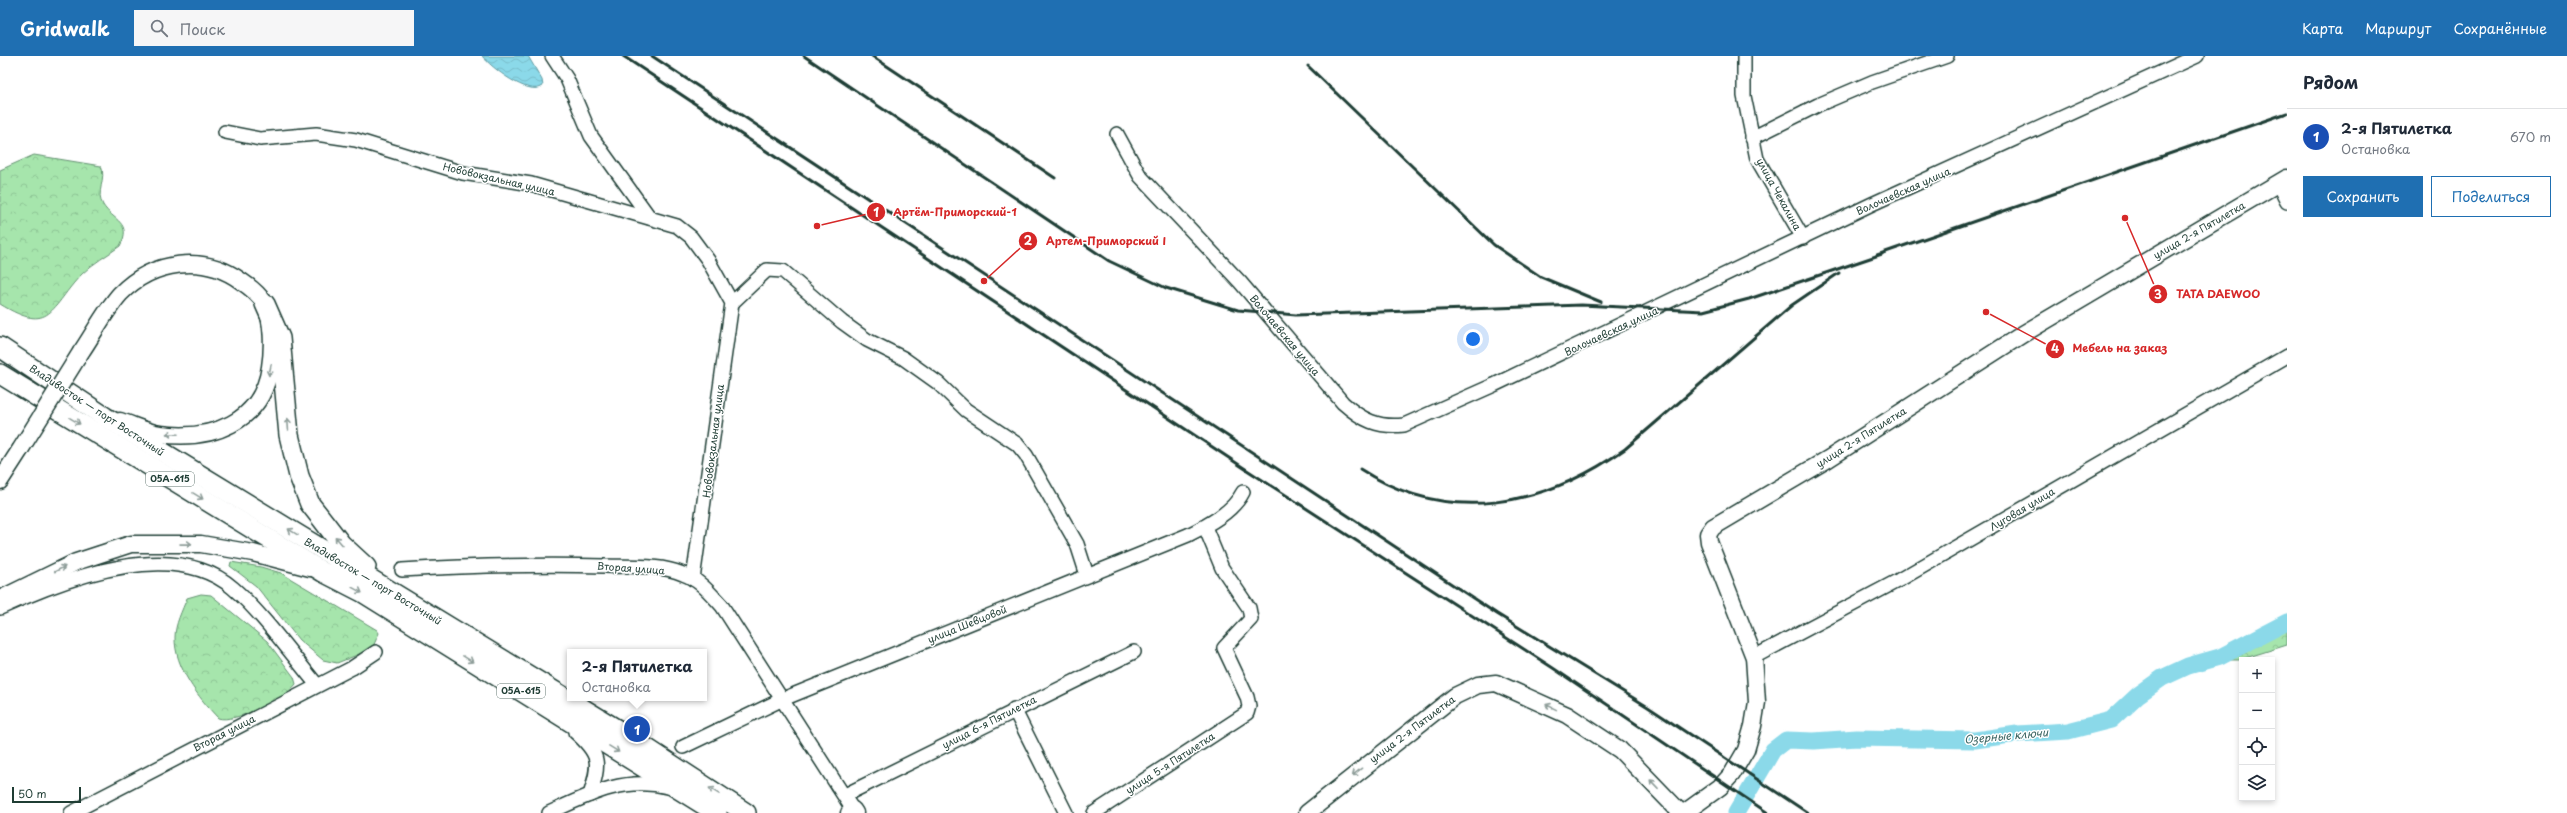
<!DOCTYPE html>
<html lang="ru">
<meta charset="utf-8">
<style>
:root{--surface:#fff;--page:#f6f6f7;--text:#1f2937;--muted:#747a83;--line:#e0e1e3;--accent:#1f6fb2}
body{margin:0;font-family:"Playpen Sans",sans-serif;background:var(--page);color:var(--text)}
.controls{position:absolute;right:12px;bottom:12px;display:grid;overflow:hidden;border-radius:0px;box-shadow:0 2px 6px #0003}
.controls button{width:36px;height:36px;display:grid;place-items:center;padding:0;border:0;border-bottom:1px solid var(--line);background:var(--surface);color:var(--text);font:20px sans-serif}
.scale{position:absolute;left:12px;bottom:10px;width:69px;box-sizing:border-box;padding-left:4px;border:2px solid #1f3d34;border-top:0;font-size:11px;line-height:14px;white-space:nowrap;color:#1f3d34;-webkit-text-stroke:3px #fff;paint-order:stroke}
.you{position:absolute;left:1473px;top:283px;width:14px;height:14px;margin:-10px;border:3px solid #fff;border-radius:50%;background:#1a73e8;box-shadow:0 0 0 6px #1a73e833}
.badge{display:grid;place-items:center;width:26px;height:26px;border-radius:50%;background:var(--accent);color:#fff;font-size:13px;font-weight:700}
.pin{position:absolute;translate:-50% -50%;border:2px solid #fff;box-shadow:0 1px 4px #0006}
.popup{position:absolute;left:567px;top:593px;width:140px;height:52px;box-sizing:border-box;display:grid;place-content:center;border-radius:0px;background:var(--surface);filter:drop-shadow(0 1px 3px #0005);font-size:13px;white-space:nowrap;color:var(--muted)}
.popup b{font-size:15px;color:var(--text)}
.popup::after{content:'';position:absolute;left:50%;top:100%;margin-left:-8px;border:8px solid transparent;border-top-color:var(--surface)}
.list{margin:0;padding:0;list-style:none}
h2{display:flex;justify-content:space-between;align-items:center;height:52px;margin:0;padding:0 16px;font-size:17px}
h2 small{font-size:13px;font-weight:400;color:var(--muted)}
.list li{display:grid;grid-template-columns:26px 1fr auto;gap:12px;align-items:center;box-sizing:border-box;height:56px;padding:0 16px;border-top:1px solid var(--line)}
.list b{display:block;font-size:15px;white-space:nowrap}
.list p{margin:0;font-size:13px;white-space:nowrap;color:var(--muted)}
.list em{font-size:13px;font-style:normal;color:var(--muted)}
.actions{display:flex;gap:8px;padding:12px 16px}
.actions a{flex:1;padding:9px 0;border:1px solid var(--accent);border-radius:0px;text-align:center;font-size:14px;color:var(--accent)}
.actions .main{background:var(--accent);color:#fff}
.icon{flex:none;width:22px;height:22px;fill:none;stroke:currentColor;stroke-width:2;stroke-linecap:round;stroke-linejoin:round}
.map{position:relative;flex:none;width:2287px;height:757px;overflow:hidden}
header{display:flex;align-items:center;gap:24px;box-sizing:border-box;height:56px;padding:0 20px;background:var(--accent);color:#fff}
header strong{font-size:19px}
nav{display:flex;gap:22px;margin-inline-start:auto;font-size:14px}
.search{width:280px;height:36px;background:var(--page);display:flex;align-items:center;gap:10px;box-sizing:border-box;padding:0 14px;border-radius:0px;color:var(--muted);font-size:15px}
main{display:flex}
aside{flex:1;background:var(--surface)}
.map>svg:first-child{display:block}
.forest{fill:url(#forest-crowns);stroke:#629170}
.water{fill:url(#water-waves);stroke:#609ba1}
.lines{fill:none;stroke-linecap:round;stroke-linejoin:round}
.river{stroke:#8bd9e9;stroke-width:17}
.minor-casing{stroke:#1f3d34;stroke-width:16}
.major-casing{stroke:#1f3d34;stroke-width:19}
.highway-casing{stroke:#1f3d34;stroke-width:22}
.minor{stroke:#fff;stroke-width:13}
.major{stroke:#fff;stroke-width:16}
.highway{stroke:#fff;stroke-width:19}
.rail{stroke:#1f3d34;stroke-width:3}
.major-bridge-casing{stroke:#1f3d34;stroke-width:19;stroke-linecap:butt}
.major-bridge{stroke:#fff;stroke-width:16}
.oneway{stroke:#8f9e9a}
.labels{text-anchor:middle;stroke-width:3;stroke-linejoin:round;paint-order:stroke}
.shield{fill:#fff;stroke:#627771;stroke-width:1}
.shield-label{font-size:9px;font-weight:bold;fill:#1f3d34}
.street-label{font-size:10px;fill:#1f3d34;stroke:#fff}
.water-label{font-size:11px;font-style:italic;fill:#3a6461;stroke:#fff}
.leader{fill:none;stroke:#d62828;stroke-width:1.5}
.callout-dot{fill:#d62828;stroke:#fff;stroke-width:1.5}
.mark-label{font-size:12px;text-anchor:middle;font-weight:bold;fill:#fff}
.callout-label{font-size:11px;text-anchor:middle;font-weight:bold;fill:#d62828;stroke:#fff;stroke-width:3;stroke-linejoin:round;paint-order:stroke}
</style>
<header>
<strong>Gridwalk</strong>
<div class="search"><svg class="icon" aria-label="search" viewBox="0 0 24 24"><circle cx="10" cy="10" r="6"/><path d="M15 15l6 6"/></svg>Поиск</div>
<nav><a>Карта</a><a>Маршрут</a><a>Сохранённые</a></nav>
</header>
<main>
<div class="map">
<svg width="2287" height="757" viewBox="0 0 2287 757">
<defs>
<pattern id="forest-crowns" width="20" height="18" patternUnits="userSpaceOnUse"><rect width="20" height="18" fill="#a6e5ac"/><path d="M2 6a3 3 0 1 1 6 0M12 15a3 3 0 1 1 6 0" fill="none" stroke="#8ec595"/></pattern>
<pattern id="water-waves" width="16" height="10" patternUnits="userSpaceOnUse"><rect width="16" height="10" fill="#8bd9e9"/><path d="M0 5q4-4 8 0t8 0" fill="none" stroke="#78bbc8"/></pattern>
</defs>
<rect width="100%" height="100%" fill="#fff"/>
<filter id="ink" filterUnits="userSpaceOnUse"><feTurbulence type="fractalNoise" baseFrequency=".025" numOctaves="2"/><feDisplacementMap in="SourceGraphic" scale="8" xChannelSelector="R" yChannelSelector="G"/><feConvolveMatrix kernelMatrix="1 2 1 2 8 2 1 2 1" color-interpolation-filters="sRGB"/></filter>
<g filter="url(#ink)">
<!-- forest -->
<g class="forest">
<path d="M34,99l67,11c6,12 -6,27 2,39 10,16 30,17 17,41 -12,9 -27,17 -38,28 -32,33 -30,62 -82,30v-134z"/>
<polygon points="231,506 261,511 281,517 377,574 379,577 372,593 337,607 323,604 299,584 256,530 230,510"/>
<path d="M201,538l10,1 56,46 27,36 2,7c-10,14 -62,40 -78,34 -19,-20 -44,-51 -43,-81 0,-13 7,-26 12,-39z"/>
<polygon points="2287,558 2287,589 2239,604 2226,604 2222,598 2225,592"/>
</g>
<!-- water -->
<path class="water" d="M482,0h46l14,24 1,6c-15,11 -52,-19 -61,-30z"/>
<g class="lines">
<!-- river -->
<polyline class="river" points="1736,757 1773,694 1786,684 1814,685 1857,682 1975,684 2017,678 2068,675 2111,664 2138,639 2162,622 2188,610 2220,601 2287,566"/>
<defs>
<g id="minor">
<polyline points="552,0 567,23 591,80 650,162"/>
<polyline points="1744,0 1744,40 1757,103 1803,182"/>
<polyline points="225,76 260,83 316,78 356,84 463,117 531,128 677,170 691,181 708,204 732,247 693,523"/>
<path d="M1117,78l23,42 100,106 103,121c19,17 35,25 61,22l90,-40 378,-181 325,-148"/>
<polyline points="1752,82 1818,49 1872,26 1947,0"/>
<polyline points="2278,128 2287,146"/>
<polyline points="732,247 767,214 783,215 842,266 867,284 903,302 938,327 966,354 1017,388 1026,399 1077,488 1087,519"/>
<path d="M402,514c68,-4 135,-6 203,-4 25,1 54,-2 78,8 17,6 27,19 39,32l131,204"/>
<path d="M0,552c63,-29 173,-72 233,-20 29,25 59,67 84,97"/>
<polyline points="1754,601 1899,524 2287,300"/>
<polyline points="1014,653 1066,757"/>
<path d="M575,676c26,23 25,31 15,63"/>
<path d="M683,691l100,-48 405,-164c20,-10 45,-23 55,-43"/>
<polyline points="845,739 1134,596"/>
<polyline points="71,757 352,612 376,596"/>
<path d="M549,757c39,-18 75,-37 119,-26"/>
<polyline points="1094,757 1247,657 1249,650 1247,641 1224,592 1251,563 1249,552 1222,512 1205,471"/>
</g>
<g id="major">
<path d="M81,296c13,-19 24,-41 39,-58 33,-34 84,-40 121,-13 9,6 19,14 24,23 8,18 8,44 5,63 -8,56 -59,74 -110,67 -13,-2 -27,-9 -40,-13"/>
<polyline points="0,425 20,394"/>
<polyline points="0,543 76,506 131,488 201,488 253,497 310,512"/>
<polyline points="849,757 853,754 855,757"/>
<polyline points="1307,757 1455,640 1478,629 1496,627 1567,659 1620,694 1681,757"/>
<polyline points="1684,757 1720,731 1732,718 1746,694 1753,670 1757,646 1754,601 1709,486 1708,478 1713,471 1828,403 2023,278 2287,122"/>
</g>
<g id="highway">
<polyline points="265,248 280,282 289,379 299,420 310,448 321,462 341,488 366,511"/>
<polyline points="0,291 105,361 631,682 746,757"/>
<polyline points="0,318 323,516 362,536 717,757"/>
</g>
</defs>
<!-- minor casing -->
<use href="#minor" class="minor-casing"/>
<!-- major casing -->
<use href="#major" class="major-casing"/>
<!-- highway casing -->
<use href="#highway" class="highway-casing"/>
<!-- minor -->
<use href="#minor" class="minor"/>
<!-- major -->
<use href="#major" class="major"/>
<!-- highway -->
<use href="#highway" class="highway"/>
<!-- rail -->
<g class="rail">
<polyline points="623,0 1247,414 1553,612 1768,757"/>
<polyline points="652,0 1497,558 1648,651 1808,757"/>
<polyline points="804,0 1109,205 1166,232 1238,254 1296,259 1581,249 1703,255 1749,243 1882,198"/>
<polyline points="872,0 1055,122"/>
<polyline points="1308,10 1494,189 1541,221 1601,246"/>
<polyline points="1877,199 2287,57"/>
<path d="M1360,413c88,57 183,38 265,-20l167,-144 47,-32"/>
</g>
<defs>
<polyline id="major-bridge" points="20,394 81,296"/>
</defs>
<!-- major-bridge casing -->
<use href="#major-bridge" class="major-bridge-casing"/>
<!-- major-bridge -->
<use href="#major-bridge" class="major-bridge"/>
</g>
<!-- one-way arrows -->
<defs><path id="oneway-shaft" d="M-6 0H5M1.5-3L5.5 0L1.5 3" fill="none" stroke-width="1.6" stroke-linecap="round" stroke-linejoin="round"/></defs>
<g class="oneway">
<use href="#oneway-shaft" transform="translate(270 314) rotate(101)"/>
<use href="#oneway-shaft" transform="translate(75 365) rotate(31)"/>
<use href="#oneway-shaft" transform="translate(288 368) rotate(-94)"/>
<use href="#oneway-shaft" transform="translate(172 378) rotate(-178)"/>
<use href="#oneway-shaft" transform="translate(198 440) rotate(31)"/>
<use href="#oneway-shaft" transform="translate(293 476) rotate(-148)"/>
<use href="#oneway-shaft" transform="translate(339 485) rotate(-131)"/>
<use href="#oneway-shaft" transform="translate(186 488) rotate(-1)"/>
<use href="#oneway-shaft" transform="translate(60 513) rotate(-27)"/>
<use href="#oneway-shaft" transform="translate(357 534) rotate(29)"/>
<use href="#oneway-shaft" transform="translate(468 603) rotate(31)"/>
<use href="#oneway-shaft" transform="translate(1551 651) rotate(-154)"/>
<use href="#oneway-shaft" transform="translate(614 693) rotate(32)"/>
<use href="#oneway-shaft" transform="translate(1357 716) rotate(141)"/>
<use href="#oneway-shaft" transform="translate(1654 728) rotate(-133)"/>
<use href="#oneway-shaft" transform="translate(714 735) rotate(-148)"/>
</g>
</g>
<g class="labels">
<!-- shield labels -->
<g class="shield">
<rect x="146" y="416" width="48" height="14" rx="3"/>
<rect x="497" y="628" width="48" height="14" rx="3"/>
</g>
<g class="shield-label">
<text x="170" y="426">05А-615</text>
<text x="521" y="638">05А-615</text>
</g>
<!-- street labels -->
<g class="street-label">
<text transform="translate(499 123) rotate(13)" y="4">Нововокзальная улица</text>
<text transform="translate(1903 135) rotate(-24)" y="4">Волочаевская улица</text>
<text transform="translate(1779 138) rotate(61)" y="4">улица Чекалина</text>
<text transform="translate(2199 174) rotate(-30)" y="4">улица 2-я Пятилетка</text>
<text transform="translate(1611 275) rotate(-25)" y="4">Волочаевская улица</text>
<text transform="translate(1285 279) rotate(50)" y="4">Волочаевская улица</text>
<text transform="translate(97 354) rotate(33)" y="4">Владивосток — порт Восточный</text>
<text transform="translate(1861 381) rotate(-32)" y="4">улица 2-я Пятилетка</text>
<text transform="translate(713 385) rotate(-83)" y="4">Нововокзальная улица</text>
<text transform="translate(2022 453) rotate(-31)" y="4">Луговая улица</text>
<text transform="translate(631 512) rotate(4)" y="4">Вторая улица</text>
<text transform="translate(373 525) rotate(31)" y="4">Владивосток — порт Восточный</text>
<text transform="translate(967 568) rotate(-22)" y="4">улица Шевцовой</text>
<text transform="translate(989 666) rotate(-27)" y="4">улица 6-я Пятилетка</text>
<text transform="translate(1412 673) rotate(-37)" y="4">улица 2-я Пятилетка</text>
<text transform="translate(224 677) rotate(-27)" y="4">Вторая улица</text>
<text transform="translate(1170 707) rotate(-33)" y="4">улица 5-я Пятилетка</text>
</g>
<!-- water labels -->
<g class="water-label">
<text transform="translate(2006 680) rotate(-5)" y="4">Озерные ключи</text>
</g>
</g>
<!-- callouts -->
<path class="leader" d="M817 170L876 156M984 225L1028 185M2125 162L2158 238M1986 256L2055 293"/>
<g class="callout-dot">
<circle cx="817" cy="170" r="4"/>
<circle cx="984" cy="225" r="4"/>
<circle cx="2125" cy="162" r="4"/>
<circle cx="1986" cy="256" r="4"/>
<circle cx="876" cy="156" r="10"/>
<circle cx="1028" cy="185" r="10"/>
<circle cx="2158" cy="238" r="10"/>
<circle cx="2055" cy="293" r="10"/>
</g>
<g class="mark-label">
<text x="876" y="161">1</text>
<text x="1028" y="189">2</text>
<text x="2158" y="243">3</text>
<text x="2055" y="297">4</text>
</g>
<g class="callout-label">
<text x="955" y="160">Артём-Приморский-1</text>
<text x="1106" y="189">Артем-Приморский I</text>
<text x="2218" y="242">TATA DAEWOO</text>
<text x="2120" y="296">Мебель на заказ</text>
</g>
</svg>
<div class="controls">
<button>+</button>
<button>−</button>
<button><svg class="icon" aria-label="locate" viewBox="0 0 24 24"><circle cx="12" cy="12" r="6"/><path d="M12 2v4M12 18v4M2 12h4M18 12h4"/></svg></button>
<button><svg class="icon" aria-label="layers" viewBox="0 0 24 24"><path d="M12 4l9 5-9 5-9-5zM3 14l9 5 9-5"/></svg></button>
</div>
<div class="scale">50 m</div>
<div class="you"></div>
<div class="pin badge" style="left:637px;top:673px;background:#1a4fb4">1</div>
<div class="popup"><b>2-я Пятилетка</b>Остановка</div>
</div>
<aside>
<h2>Рядом<small></small></h2>
<ul class="list">
<li><span class="badge" style="background:#1a4fb4">1</span><div><b>2-я Пятилетка</b><p>Остановка</p></div><em>670 m</em></li>
</ul>
<div class="actions"><a class="main">Сохранить</a><a>Поделиться</a></div>
</aside>
</main>
